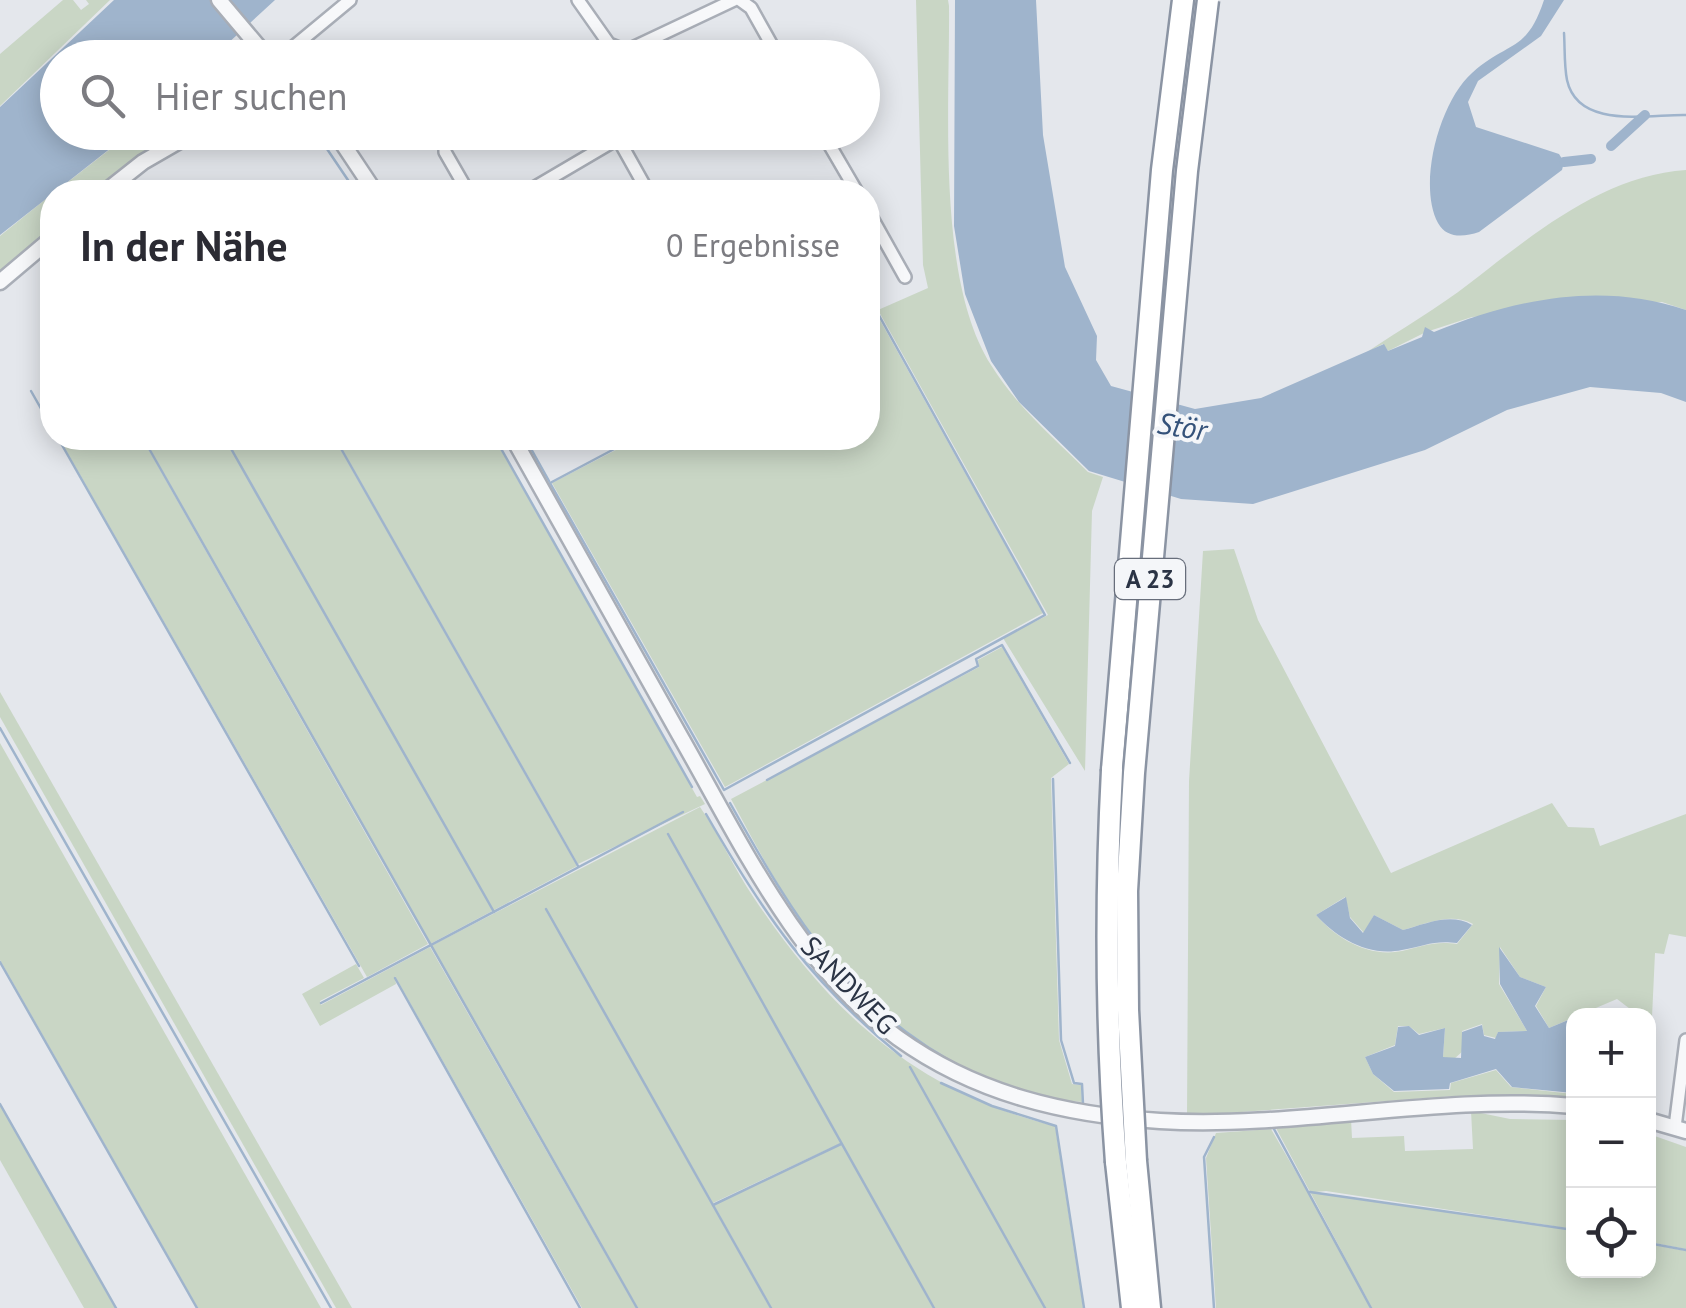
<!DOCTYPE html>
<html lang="de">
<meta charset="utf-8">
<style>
:root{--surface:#fff;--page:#f7f7f7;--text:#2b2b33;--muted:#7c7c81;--line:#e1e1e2}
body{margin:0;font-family:"PT Sans",sans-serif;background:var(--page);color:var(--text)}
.controls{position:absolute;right:30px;bottom:30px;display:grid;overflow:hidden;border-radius:20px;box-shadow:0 5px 25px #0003}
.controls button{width:90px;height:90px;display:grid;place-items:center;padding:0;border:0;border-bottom:2px solid var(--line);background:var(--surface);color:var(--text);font:50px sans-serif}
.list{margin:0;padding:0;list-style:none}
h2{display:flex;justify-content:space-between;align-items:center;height:130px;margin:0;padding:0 40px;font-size:42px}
h2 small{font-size:32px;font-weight:400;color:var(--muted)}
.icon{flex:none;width:55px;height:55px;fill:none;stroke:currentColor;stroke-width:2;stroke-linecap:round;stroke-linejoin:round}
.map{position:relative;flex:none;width:1686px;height:1308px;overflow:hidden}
.search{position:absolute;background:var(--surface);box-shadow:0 5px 25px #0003;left:40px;top:40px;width:840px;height:110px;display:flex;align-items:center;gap:25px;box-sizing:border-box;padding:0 35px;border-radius:55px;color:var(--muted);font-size:38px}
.panel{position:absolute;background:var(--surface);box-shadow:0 5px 25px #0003;left:40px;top:180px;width:840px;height:270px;border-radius:40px}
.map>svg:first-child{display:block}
.green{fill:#c9d6c5;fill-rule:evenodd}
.water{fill:#9fb4cc}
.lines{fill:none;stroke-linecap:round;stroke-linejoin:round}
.stream{stroke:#9fb4cc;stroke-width:2.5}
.canal{stroke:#9fb4cc;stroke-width:10}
.minor-casing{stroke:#a9aeb7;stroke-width:16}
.tertiary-casing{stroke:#a9aeb7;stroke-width:19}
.motorway-casing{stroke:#8b94a3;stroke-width:25}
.minor{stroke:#f7f8fa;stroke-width:11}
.tertiary{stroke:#f7f8fa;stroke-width:14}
.motorway{stroke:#fff;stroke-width:20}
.motorway-bridge-casing{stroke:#8b94a3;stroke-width:25;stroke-linecap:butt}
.motorway-bridge{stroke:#fff;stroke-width:20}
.labels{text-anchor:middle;stroke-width:8;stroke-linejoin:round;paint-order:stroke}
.shield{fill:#f4f6f9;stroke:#676e7b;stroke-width:2.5}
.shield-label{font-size:25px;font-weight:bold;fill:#2b3445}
.street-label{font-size:28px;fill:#2b3445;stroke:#f4f6f9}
.water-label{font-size:30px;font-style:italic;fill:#34527a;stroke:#f4f6f9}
</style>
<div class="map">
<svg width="1686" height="1308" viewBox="0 0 1686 1308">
<rect width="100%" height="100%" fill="#e4e7ec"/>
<!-- green -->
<g class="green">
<polygon points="63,0 73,0 81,10 89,4 86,0 110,0 0,106 0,54"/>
<path d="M916,0h32l1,6c1,101 -13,273 42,359 26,42 63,73 97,107l15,5 -11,34 -7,260 -82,-133 45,-23 -170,-305 50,-22 -5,-23z"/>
<polygon points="131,133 186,133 121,172 98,192 55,192"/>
<path d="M1686,170v140l-24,-8 -190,15 -46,15 -38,19 -5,-7 -16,8c34,-23 71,-44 103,-69 62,-48 134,-108 216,-113z"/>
<polygon points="52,194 52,232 0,277 0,236"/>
<polygon points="876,313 1043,613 725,787 552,483 639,438 868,438 868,317"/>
<polygon points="59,438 142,438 428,944 367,977"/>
<polygon points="144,438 334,438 577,866 430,944"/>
<polygon points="336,438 494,438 697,797 700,796 705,804 578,864"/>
<path d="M1234,549l24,71 133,253 161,-70 16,24 26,1 6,18 86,-32v123l-17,-3 -5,20 -9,-1 -3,64 -14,-2 -21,-16 -68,29 -13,-22 10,-19 -26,-10 -20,-30 -1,37 28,47 -29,1 -2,6 -12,-3 -2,-11 -20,7 2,19 -11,10 -10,-3 2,-29 -26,6 -10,-8h-11l-3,19 -30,12 8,17 21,18 56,-2 1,-7 45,-13 15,17 62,7v6l-118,-4 -268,20 2,-335 14,-230zM1345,897l5,20 14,16 10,-18 29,15c23,-6 48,-18 70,-6l-16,20c-23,-3 -33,2 -55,7 -34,7 -66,-13 -86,-36z"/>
<path d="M1002,647l67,117 -18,14 8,262 13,44 9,1 1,17c-89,-7 -182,-61 -240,-127 -45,-52 -79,-116 -111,-176l248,-132 -1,-7z"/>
<polygon points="0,692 352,1308 336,1308 0,717"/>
<polygon points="0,743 321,1308 198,1308 0,960"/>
<path d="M700,807c19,27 34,62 54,91 78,117 164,194 301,228l28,182h-148l-191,-339 97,174 -128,60 -140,-245 197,350h-132l-207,-362z"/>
<polygon points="430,947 636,1308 582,1308 395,976 396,984 320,1026 302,994 356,964 364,978 320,1001 321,1005"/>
<polygon points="0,1105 115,1308 84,1308 0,1160"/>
<polygon points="1471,1111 1510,1119 1573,1120 1573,1229 1326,1191 1315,1192 1573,1230 1574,1270 1648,1270 1649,1244 1686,1251 1686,1308 1372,1308 1276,1128 1351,1119 1352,1138 1404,1136 1405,1151 1473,1149"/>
<polygon points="1271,1129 1359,1281 1370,1308 1216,1308 1206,1158 1216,1133"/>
<polygon points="1649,1134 1686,1147 1686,1249 1649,1242"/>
<polygon points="842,1144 933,1308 772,1308 714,1205"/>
</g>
<!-- water -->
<g class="water">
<polygon points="114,0 275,0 213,57 58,58 58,132 130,133 0,235 0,107"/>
<path d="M955,0h81l7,135 22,132 32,69 -1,24 15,26 84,23 66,-11 123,-54 4,7 34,-14 3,-10 9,5c81,-33 167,-51 252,-22v92l-25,-9 -71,-6 -83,23 -82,40 -172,54 -72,-5 -92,-28 -70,-69 -28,-41 -26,-67 -11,-68z"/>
<path d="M1544,0h20l-23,36 -63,45 -10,21 8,25 83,27 5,8 -2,8 -83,62c-15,5 -32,7 -41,-9 -21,-39 2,-122 34,-150 37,-33 54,-19 72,-73z"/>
<path d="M1346,897l4,21 13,15 11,-18 29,15c22,-6 48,-18 69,-5l-15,18c-23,-3 -33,3 -55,7 -34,7 -65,-12 -86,-35z"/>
<polygon points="1499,947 1520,977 1546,987 1535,1006 1549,1028 1573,1018 1573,1093 1512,1087 1496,1069 1450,1083 1449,1089 1394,1091 1373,1074 1365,1057 1395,1046 1398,1027 1409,1026 1419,1035 1445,1028 1443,1057 1461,1058 1462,1032 1482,1025 1484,1036 1495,1039 1498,1032 1527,1031 1500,984"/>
</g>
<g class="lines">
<!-- stream -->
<g class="stream">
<path d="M1564,33c1,15 0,32 3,47 11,50 82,34 119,35"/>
<polyline points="321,140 356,192"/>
<polyline points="31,391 52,428"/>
<polyline points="58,438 359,966"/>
<polyline points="143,438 637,1308"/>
<polyline points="225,438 494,912"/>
<polyline points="335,438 578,866"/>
<polyline points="495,438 692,787"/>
<polyline points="525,438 549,481"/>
<polyline points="635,438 550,483 724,790 1045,615 876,310 868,315"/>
<polyline points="0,728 331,1308"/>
<polyline points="1053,779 1061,1040 1074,1083 1082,1084 1083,1104 1074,1104"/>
<polyline points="767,780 978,666 976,659 1002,645 1070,763"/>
<path d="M730,803c65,116 118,207 241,269"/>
<path d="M706,814c58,101 104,168 195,242"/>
<polyline points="668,834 934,1308"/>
<polyline points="546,909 771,1308"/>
<polyline points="0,962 197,1308"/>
<polyline points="395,978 580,1308"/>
<polyline points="321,1003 683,812"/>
<polyline points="910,1067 1045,1308"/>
<polyline points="941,1083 992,1106 1056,1126 1084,1308"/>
<polyline points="0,1104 116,1308"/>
<polyline points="1274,1129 1371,1308"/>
<polyline points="1214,1137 1204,1157 1214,1308"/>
<polyline points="1310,1192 1574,1230"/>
<polyline points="713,1205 841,1144"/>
<polyline points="1648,1243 1686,1250"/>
</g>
<!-- canal -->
<g class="canal">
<polyline points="1611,146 1645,115"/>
<polyline points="1564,162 1591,159"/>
</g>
<defs>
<g id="minor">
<polyline points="578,0 609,44 626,51 734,0"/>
<polyline points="740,0 751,8 779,58"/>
<polyline points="280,58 350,0"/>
<polyline points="822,132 857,192"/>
<polyline points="445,138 445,152 468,192"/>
<polyline points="620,142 648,192"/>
<polyline points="527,192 629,132"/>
<polyline points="868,211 905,277"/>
<polyline points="1675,1127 1686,1040"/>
</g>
<g id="tertiary">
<polyline points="219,0 268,58"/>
<polyline points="335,132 375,192"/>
<polyline points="105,192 143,162 195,132"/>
<polyline points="0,282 52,238"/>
<path d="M513,438c56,98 111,197 166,296 60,105 118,231 219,304 78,56 167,77 262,83 138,8 275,-27 414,-15"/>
<polyline points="1648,1120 1686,1131"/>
</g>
<g id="motorway">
<polyline points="1112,770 1162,170 1183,0"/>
<polyline points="1136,1161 1150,1308"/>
<polyline points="1116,1162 1132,1308"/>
</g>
</defs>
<!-- minor casing -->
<use href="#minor" class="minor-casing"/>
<!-- tertiary casing -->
<use href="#tertiary" class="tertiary-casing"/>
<!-- motorway casing -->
<use href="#motorway" class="motorway-casing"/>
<!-- minor -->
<use href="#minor" class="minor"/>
<!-- tertiary -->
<use href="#tertiary" class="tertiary"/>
<!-- motorway -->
<use href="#motorway" class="motorway"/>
<defs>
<g id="motorway-bridge">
<path d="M1112,770c-7,132 -6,261 4,392"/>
<polyline points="1136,1161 1128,1010 1127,891 1134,773 1187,171 1208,0"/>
</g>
</defs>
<!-- motorway-bridge casing -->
<use href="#motorway-bridge" class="motorway-bridge-casing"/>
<!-- motorway-bridge -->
<use href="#motorway-bridge" class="motorway-bridge"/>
</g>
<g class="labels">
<!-- shield labels -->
<rect class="shield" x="1115" y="559" width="70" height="40" rx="8"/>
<g class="shield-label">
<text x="1150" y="588">A 23</text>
</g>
<!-- street labels -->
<g class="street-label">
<text transform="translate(849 985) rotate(46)" y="10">SANDWEG</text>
</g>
<!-- water labels -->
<g class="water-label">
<text transform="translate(1182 427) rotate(9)" y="10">Stör</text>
</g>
</g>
</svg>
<div class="controls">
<button>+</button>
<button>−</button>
<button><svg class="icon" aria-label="locate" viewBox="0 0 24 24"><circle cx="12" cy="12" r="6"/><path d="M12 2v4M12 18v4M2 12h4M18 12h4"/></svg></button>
</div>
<div class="search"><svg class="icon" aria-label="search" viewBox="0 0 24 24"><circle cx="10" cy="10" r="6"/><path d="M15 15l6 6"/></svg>Hier suchen</div>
<section class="panel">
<h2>In der Nähe<small>0 Ergebnisse</small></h2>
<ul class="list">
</ul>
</section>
</div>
